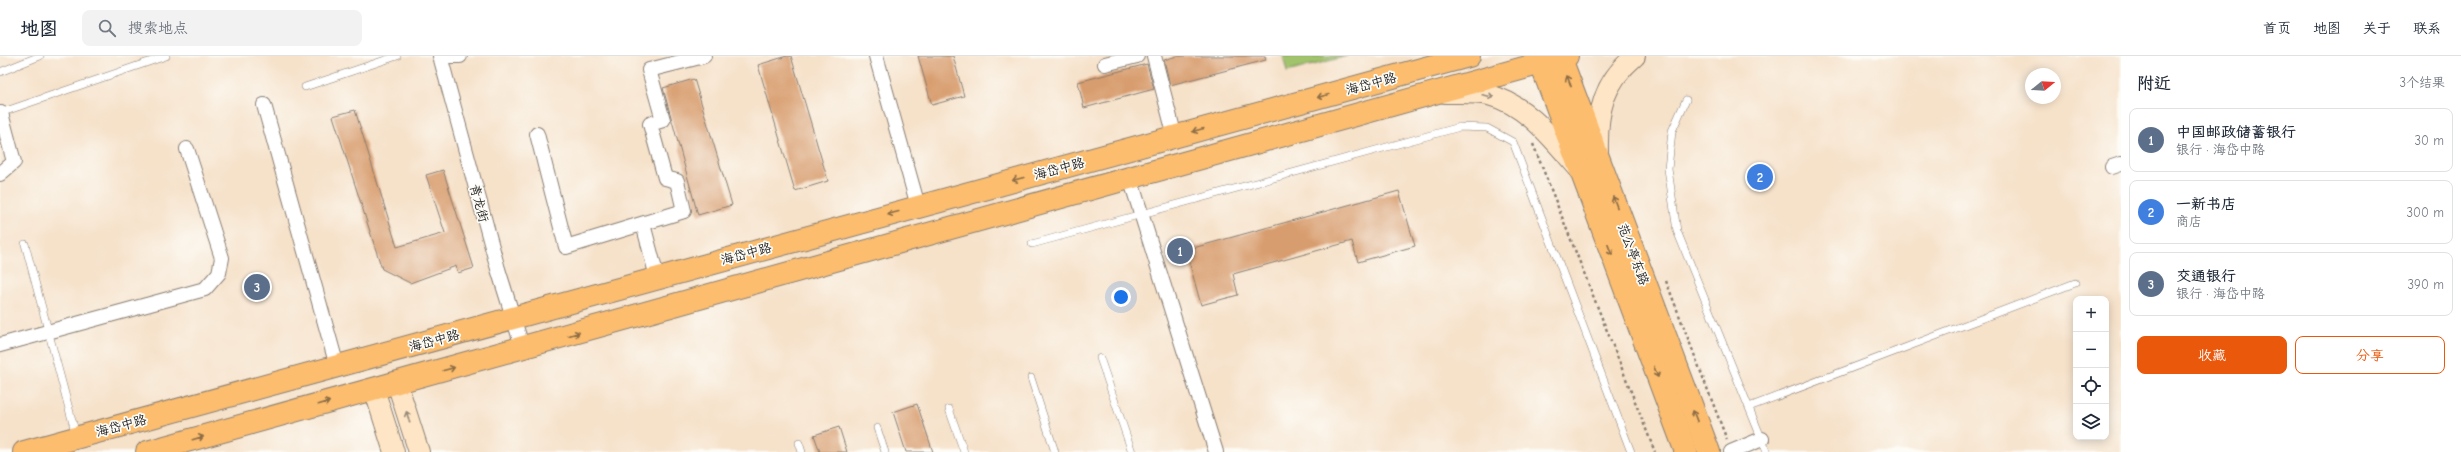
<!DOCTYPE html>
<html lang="zh">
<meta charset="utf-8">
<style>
:root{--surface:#fff;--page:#f2f2f3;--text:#1f2937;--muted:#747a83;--line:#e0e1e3;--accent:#ea580c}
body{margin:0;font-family:"Comic Neue","LXGW WenKai TC",sans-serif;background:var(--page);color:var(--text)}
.controls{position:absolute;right:12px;bottom:12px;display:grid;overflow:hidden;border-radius:8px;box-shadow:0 2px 10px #0003}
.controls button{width:36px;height:36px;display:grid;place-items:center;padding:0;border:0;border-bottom:1px solid var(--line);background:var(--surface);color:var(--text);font:20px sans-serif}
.compass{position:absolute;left:2025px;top:12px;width:36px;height:36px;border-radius:50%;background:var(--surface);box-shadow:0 2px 10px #0003;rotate:72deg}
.you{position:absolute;left:1121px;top:241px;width:14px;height:14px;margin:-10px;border:3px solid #fff;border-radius:50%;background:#1a73e8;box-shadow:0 0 0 6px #1a73e833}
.badge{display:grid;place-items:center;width:26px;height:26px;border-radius:50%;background:var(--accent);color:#fff;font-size:13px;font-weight:700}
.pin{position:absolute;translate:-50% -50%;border:2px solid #fff;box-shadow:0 1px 4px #0006}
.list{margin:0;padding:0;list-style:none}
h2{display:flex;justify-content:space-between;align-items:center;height:52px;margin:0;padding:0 16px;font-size:17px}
h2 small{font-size:13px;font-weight:400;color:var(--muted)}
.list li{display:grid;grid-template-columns:26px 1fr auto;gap:12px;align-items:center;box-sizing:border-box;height:64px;margin:0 8px 8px;padding:0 8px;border:1px solid var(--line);border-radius:8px}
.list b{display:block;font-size:15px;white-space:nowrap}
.list p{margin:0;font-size:13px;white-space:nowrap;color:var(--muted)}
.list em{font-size:13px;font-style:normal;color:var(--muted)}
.actions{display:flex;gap:8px;padding:12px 16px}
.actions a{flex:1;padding:9px 0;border:1px solid var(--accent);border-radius:8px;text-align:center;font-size:14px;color:var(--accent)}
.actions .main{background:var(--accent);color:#fff}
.icon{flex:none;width:22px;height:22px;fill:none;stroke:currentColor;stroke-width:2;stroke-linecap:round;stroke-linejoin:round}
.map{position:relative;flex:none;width:2121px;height:396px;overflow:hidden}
header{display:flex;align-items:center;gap:24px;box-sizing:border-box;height:56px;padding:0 20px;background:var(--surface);border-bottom:1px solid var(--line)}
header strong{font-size:19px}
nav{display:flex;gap:22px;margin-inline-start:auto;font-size:14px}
.search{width:280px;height:36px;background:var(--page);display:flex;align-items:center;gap:10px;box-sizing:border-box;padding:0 14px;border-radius:8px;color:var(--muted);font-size:15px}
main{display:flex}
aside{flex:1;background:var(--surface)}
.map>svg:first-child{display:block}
.green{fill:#a0c36c;stroke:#5e7044}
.building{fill:#d89d6e}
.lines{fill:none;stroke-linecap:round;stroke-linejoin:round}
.lane-casing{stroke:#897e72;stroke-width:8}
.street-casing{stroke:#897e72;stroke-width:16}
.secondary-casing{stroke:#897e72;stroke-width:22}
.primary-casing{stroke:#897e72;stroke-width:24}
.path{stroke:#897e72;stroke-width:2.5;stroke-dasharray:3 3;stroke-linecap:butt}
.lane{stroke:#fff;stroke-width:7}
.street{stroke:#fff;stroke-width:14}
.secondary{stroke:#fee5c5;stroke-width:20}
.primary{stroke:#fcbd6e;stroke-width:22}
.oneway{stroke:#8c6c45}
.oneway2{stroke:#988b79}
.labels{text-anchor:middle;stroke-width:3.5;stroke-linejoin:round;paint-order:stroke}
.street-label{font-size:13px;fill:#1c1c1c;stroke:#fdfcf7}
</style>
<header>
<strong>地图</strong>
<div class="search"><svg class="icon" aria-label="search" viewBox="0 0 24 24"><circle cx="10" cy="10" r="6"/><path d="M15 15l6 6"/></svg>搜索地点</div>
<nav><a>首页</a><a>地图</a><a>关于</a><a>联系</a></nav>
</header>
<main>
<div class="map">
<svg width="2121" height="396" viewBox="0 0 2121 396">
<rect width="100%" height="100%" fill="#fdfcf7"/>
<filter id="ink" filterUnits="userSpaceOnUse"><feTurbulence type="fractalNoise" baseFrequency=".025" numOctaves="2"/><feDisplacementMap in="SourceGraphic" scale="8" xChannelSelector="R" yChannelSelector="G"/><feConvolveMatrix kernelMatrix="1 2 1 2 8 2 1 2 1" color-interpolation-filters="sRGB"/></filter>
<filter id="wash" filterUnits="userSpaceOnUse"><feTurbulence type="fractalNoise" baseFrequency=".012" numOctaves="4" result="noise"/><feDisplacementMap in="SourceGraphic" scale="16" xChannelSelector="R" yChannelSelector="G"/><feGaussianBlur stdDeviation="0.9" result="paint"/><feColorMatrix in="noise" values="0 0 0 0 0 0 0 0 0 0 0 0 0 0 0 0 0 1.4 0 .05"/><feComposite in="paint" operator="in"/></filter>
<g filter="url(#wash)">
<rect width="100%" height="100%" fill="#f6e1c9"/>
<!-- green -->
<polygon class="green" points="1283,0 1347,0 1287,16"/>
<g id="blocks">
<!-- building -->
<g class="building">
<polygon points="787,0 791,0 828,125 795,135 758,9"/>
<polygon points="918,0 953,0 964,40 932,49"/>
<polygon points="1177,0 1265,0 1266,4 1170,29 1164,4"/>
<polygon points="1147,8 1154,33 1084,52 1078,26"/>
<polygon points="694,23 732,149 698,159 663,32"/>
<polygon points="355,54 397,191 445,177 426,119 443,114 474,212 458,217 456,210 410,227 382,213 333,60"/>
<polygon points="1399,135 1415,190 1358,206 1352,185 1233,218 1238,239 1201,249 1186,194"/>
<polygon points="917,348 933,396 906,396 893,356"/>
<polygon points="839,371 847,396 820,396 814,379"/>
</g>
</g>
</g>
<g filter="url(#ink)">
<use href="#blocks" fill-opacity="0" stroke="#897e72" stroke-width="1"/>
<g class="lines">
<defs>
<g id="lane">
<polyline points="0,16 40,0"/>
<polyline points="305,31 397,0"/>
<polyline points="1686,44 1672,75 1668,113 1677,175 1767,396"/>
<polyline points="0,57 166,0"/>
<polyline points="25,188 76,379"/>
<polyline points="1032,188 1460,71 1487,72 1513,86 1631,396"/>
<polyline points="1100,302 1132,396"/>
<polyline points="1031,322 1055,396"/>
<polyline points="1749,351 2075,227"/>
<polyline points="949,353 964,396"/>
<polyline points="877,372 885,396"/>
<polyline points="799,387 802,396"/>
</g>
<g id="street">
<polyline points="440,0 498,213 523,293"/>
<polyline points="447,0 460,0"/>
<polyline points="876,0 918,150"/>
<polyline points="1154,0 1175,81"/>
<polyline points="1105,8 1137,0"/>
<polyline points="264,49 337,310"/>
<polyline points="537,78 566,191 684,155 677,125 665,122 650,68 663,64 649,14 704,0"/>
<polyline points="2112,111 2121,108"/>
<polyline points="0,118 14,106 1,57"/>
<polyline points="1130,122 1216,396"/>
<polyline points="643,168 657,221"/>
<polyline points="0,289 205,233 219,217 222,202 187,93"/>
<polyline points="1731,396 1762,383"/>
</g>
<g id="secondary">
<path d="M1445,37c14,0 30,-1 44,2 39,10 65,46 90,74"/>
<path d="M1598,96c-1,-41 5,-69 37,-96"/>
<polyline points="397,327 419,396"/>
<polyline points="374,333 394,396"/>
</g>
<g id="primary">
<polyline points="1538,0 1686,396"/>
<polyline points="1560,0 1709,396"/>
<polyline points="24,396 1469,0"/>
<polyline points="147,396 1567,0"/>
</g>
</defs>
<!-- lane casing -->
<use href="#lane" class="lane-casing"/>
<!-- street casing -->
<use href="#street" class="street-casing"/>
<!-- secondary casing -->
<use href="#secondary" class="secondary-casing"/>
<!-- primary casing -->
<use href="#primary" class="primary-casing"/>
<!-- path -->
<g class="path">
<polyline points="1533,88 1655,396"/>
<polyline points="1666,225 1727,384"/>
</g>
<!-- lane -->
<use href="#lane" class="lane"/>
<!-- street -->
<use href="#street" class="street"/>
<!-- secondary -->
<use href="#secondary" class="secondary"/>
<!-- primary -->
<use href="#primary" class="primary"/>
</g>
<!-- one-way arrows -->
<defs><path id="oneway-shaft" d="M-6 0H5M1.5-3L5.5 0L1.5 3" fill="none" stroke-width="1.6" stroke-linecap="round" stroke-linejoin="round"/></defs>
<g class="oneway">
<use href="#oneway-shaft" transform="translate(1569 25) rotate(-111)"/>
<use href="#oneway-shaft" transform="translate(1323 40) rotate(165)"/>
<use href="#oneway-shaft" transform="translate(1198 74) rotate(165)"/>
<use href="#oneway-shaft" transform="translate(1018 123) rotate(165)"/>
<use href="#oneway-shaft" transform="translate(1615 146) rotate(-111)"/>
<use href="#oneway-shaft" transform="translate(893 157) rotate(165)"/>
<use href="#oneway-shaft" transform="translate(1610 194) rotate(69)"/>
<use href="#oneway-shaft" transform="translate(574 278) rotate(-16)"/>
<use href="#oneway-shaft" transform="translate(449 313) rotate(-15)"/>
<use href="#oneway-shaft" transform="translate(1656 316) rotate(69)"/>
<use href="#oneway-shaft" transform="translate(324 347) rotate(-16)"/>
<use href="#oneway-shaft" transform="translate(1695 360) rotate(-111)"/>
<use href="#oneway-shaft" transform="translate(198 382) rotate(-16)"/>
</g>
<g class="oneway2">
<use href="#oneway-shaft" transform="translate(1488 40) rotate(12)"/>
<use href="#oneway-shaft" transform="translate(408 361) rotate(-107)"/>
</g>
</g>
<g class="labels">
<!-- street labels -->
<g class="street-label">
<text transform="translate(1371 27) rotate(-15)" y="5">海岱中路</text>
<text transform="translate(1059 112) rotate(-15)" y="5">海岱中路</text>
<text transform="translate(480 147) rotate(75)" y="5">青龙街</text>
<text transform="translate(746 197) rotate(-15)" y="5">海岱中路</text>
<text transform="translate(1634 198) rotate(69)" y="5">范公亭东路</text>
<text transform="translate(434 284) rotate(-15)" y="5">海岱中路</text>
<text transform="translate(121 369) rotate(-15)" y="5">海岱中路</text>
</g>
</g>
</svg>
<div class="controls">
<button>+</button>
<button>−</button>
<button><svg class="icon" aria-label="locate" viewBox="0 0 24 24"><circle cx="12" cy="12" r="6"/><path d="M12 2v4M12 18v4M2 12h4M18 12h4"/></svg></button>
<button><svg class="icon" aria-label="layers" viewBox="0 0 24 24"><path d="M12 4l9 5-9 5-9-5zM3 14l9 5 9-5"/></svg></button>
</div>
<svg class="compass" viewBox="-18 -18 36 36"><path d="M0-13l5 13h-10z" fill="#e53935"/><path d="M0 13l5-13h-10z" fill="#747a83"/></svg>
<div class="you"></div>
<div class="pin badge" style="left:1180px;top:195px;background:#5c6f8a">1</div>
<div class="pin badge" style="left:1760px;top:121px;background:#3f7fe0">2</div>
<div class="pin badge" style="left:257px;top:231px;background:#5c6f8a">3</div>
</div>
<aside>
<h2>附近<small>3个结果</small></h2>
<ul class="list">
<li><span class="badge" style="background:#5c6f8a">1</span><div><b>中国邮政储蓄银行</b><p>银行 · 海岱中路</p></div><em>30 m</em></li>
<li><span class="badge" style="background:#3f7fe0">2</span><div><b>一新书店</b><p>商店</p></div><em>300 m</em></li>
<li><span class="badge" style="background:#5c6f8a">3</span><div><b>交通银行</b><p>银行 · 海岱中路</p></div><em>390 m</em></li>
</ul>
<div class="actions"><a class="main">收藏</a><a>分享</a></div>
</aside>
</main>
